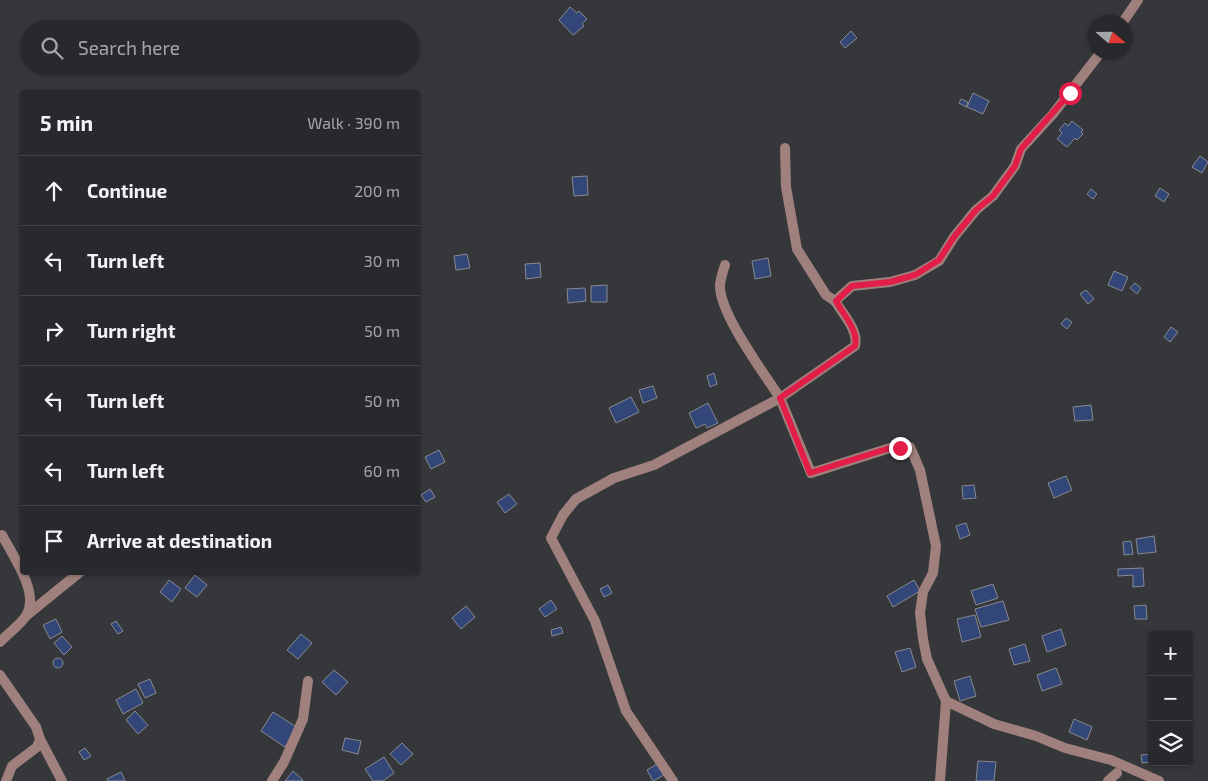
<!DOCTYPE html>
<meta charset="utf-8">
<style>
:root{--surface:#28292c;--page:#343538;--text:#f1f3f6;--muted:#a5a6a9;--line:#444548}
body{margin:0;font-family:"Exo 2",sans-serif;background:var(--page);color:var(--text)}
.controls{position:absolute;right:15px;bottom:15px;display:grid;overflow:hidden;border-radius:5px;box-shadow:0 1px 4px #0004}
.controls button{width:45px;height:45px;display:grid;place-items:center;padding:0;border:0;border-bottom:1px solid var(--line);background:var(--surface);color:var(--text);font:25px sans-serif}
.compass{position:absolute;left:1088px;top:15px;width:45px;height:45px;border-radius:50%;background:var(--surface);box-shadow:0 1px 4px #0004;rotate:110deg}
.stop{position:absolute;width:15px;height:15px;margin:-11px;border:4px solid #e11d48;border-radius:50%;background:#fff}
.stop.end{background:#e11d48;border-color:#fff;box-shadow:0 1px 5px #0008}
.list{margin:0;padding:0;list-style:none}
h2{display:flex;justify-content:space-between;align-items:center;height:65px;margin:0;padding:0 20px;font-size:21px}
h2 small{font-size:16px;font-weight:400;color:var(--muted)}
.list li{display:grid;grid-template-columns:32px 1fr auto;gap:15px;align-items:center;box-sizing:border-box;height:70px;padding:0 20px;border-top:1px solid var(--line)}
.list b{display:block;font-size:19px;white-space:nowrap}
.list em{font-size:16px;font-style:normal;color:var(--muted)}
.icon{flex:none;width:28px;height:28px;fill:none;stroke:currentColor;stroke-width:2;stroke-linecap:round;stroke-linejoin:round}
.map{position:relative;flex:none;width:1208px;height:781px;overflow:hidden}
.search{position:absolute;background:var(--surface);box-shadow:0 1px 4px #0004;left:20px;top:20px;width:400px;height:55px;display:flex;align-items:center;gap:12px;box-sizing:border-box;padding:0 18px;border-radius:28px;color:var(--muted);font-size:19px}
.panel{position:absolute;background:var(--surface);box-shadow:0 1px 4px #0004;left:20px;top:90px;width:400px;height:485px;border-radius:5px}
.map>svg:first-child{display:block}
.building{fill:#324677;stroke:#888a8f}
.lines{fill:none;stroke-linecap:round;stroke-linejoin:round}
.minor{stroke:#9f807c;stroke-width:10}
.route{stroke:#e11d48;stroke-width:6}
</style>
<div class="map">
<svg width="1208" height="781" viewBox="0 0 1208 781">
<rect width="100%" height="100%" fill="#35373b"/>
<!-- building -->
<g class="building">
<polygon points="570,7 577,13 579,11 587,19 582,24 584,26 573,35 559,20"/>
<polygon points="851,31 857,38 845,48 840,42"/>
<polygon points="973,93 989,101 983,114 967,107"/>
<polygon points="961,99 968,102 966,107 959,103"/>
<polygon points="1072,121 1083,130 1081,132 1083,134 1077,140 1075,138 1067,147 1057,139 1062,133 1059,130 1065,123 1068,126"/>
<polygon points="1200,156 1208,162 1202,173 1192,167"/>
<polygon points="587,176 588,195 574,196 572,177"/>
<polygon points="1160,188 1169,194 1164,202 1155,196"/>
<polygon points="1091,189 1097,194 1093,199 1087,194"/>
<polygon points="467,254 470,268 456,270 454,256"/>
<polygon points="768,258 771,276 755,279 752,261"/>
<polygon points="540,263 541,277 526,279 525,264"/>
<polygon points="1114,271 1128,277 1122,291 1108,285"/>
<polygon points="1135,283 1141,288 1137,294 1130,288"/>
<polygon points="607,285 607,302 591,302 591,286"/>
<polygon points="585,288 586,301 568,303 567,289"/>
<polygon points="1086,290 1094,299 1088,304 1080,294"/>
<polygon points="1066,318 1072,322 1067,329 1061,324"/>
<polygon points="1171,327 1178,332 1170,342 1164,337"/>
<polygon points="714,373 717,384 710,387 707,376"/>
<polygon points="653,386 657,398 643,403 639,390"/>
<polygon points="631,397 639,412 616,423 609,408"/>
<polygon points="708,403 718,423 707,428 705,424 696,428 689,413"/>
<polygon points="1091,405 1093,420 1075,421 1073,407"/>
<polygon points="439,450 445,462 431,469 425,457"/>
<polygon points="1066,476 1072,490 1054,498 1048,483"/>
<polygon points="974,485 976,498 963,499 962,486"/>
<polygon points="430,489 435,497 426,502 421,495"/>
<polygon points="509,494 517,504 505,513 497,502"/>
<polygon points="966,523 970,535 960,539 956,526"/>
<polygon points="1154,536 1156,552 1138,554 1136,539"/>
<polygon points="1131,541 1133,554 1124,555 1123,542"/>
<polygon points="1143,568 1144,586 1133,587 1133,575 1118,576 1118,569"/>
<polygon points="195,575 207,585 197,597 185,588"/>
<polygon points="169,580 181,589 172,602 160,592"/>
<polygon points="914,580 920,591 893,607 887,596"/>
<polygon points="993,584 998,598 976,605 971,591"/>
<polygon points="608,585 612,593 604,597 600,589"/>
<polygon points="551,600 557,609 545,617 539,609"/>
<polygon points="1003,601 1009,620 981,627 975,609"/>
<polygon points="1146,605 1147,619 1135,619 1134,606"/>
<polygon points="466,606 475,617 461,629 452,618"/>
<polygon points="975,615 981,637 962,642 957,619"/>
<polygon points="56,619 62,632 50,639 43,625"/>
<polygon points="116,621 123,631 118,634 111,624"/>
<polygon points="561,627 563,633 552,636 551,630"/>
<polygon points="1061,629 1066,645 1047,652 1042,636"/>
<polygon points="301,634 312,643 298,659 287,650"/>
<polygon points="62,636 72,647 64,655 54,643"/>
<polygon points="1025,644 1030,661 1014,665 1009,649"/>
<polygon points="910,648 916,667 902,672 895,652"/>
<circle cx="58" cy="663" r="5"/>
<polygon points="1056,668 1062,684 1042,691 1037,675"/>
<polygon points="334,670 348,682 336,695 322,682"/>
<polygon points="970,676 976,696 960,701 954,681"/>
<polygon points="150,679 156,693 145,698 138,684"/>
<polygon points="136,689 143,703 123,714 116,700"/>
<polygon points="135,711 148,725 138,734 126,720"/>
<polygon points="273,712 298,728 285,747 261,731"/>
<polygon points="1074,719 1092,727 1087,740 1069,732"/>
<polygon points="345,738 361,741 358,754 342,750"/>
<polygon points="402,743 413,754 401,765 390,754"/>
<polygon points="85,748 91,756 84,760 79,752"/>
<polygon points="1152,754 1152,762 1142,763 1141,755"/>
<polygon points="384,757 394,773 383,781 373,781 365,769"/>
<polygon points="978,761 996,762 994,781 976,781"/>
<polygon points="659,763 666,774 653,781 647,770"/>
<polygon points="293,771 303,780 302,781 285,781"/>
<polygon points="121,772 125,781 108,781 107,779"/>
</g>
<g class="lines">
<!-- minor -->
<g class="minor">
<polyline points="1123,22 1138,0"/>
<polyline points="785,148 786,187 797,249 826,295 835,301 852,286 890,282 915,275 939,261 954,237 976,210 993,196 1015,166 1021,149 1053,114 1101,52"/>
<path d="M835,301c8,13 24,30 20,45l-75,52 31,75 79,-25 20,-1 10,23 16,76 -3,27 -10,19 -3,21 3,26 4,20 19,42 -6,80"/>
<polyline points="27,615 80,572"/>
<path d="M0,642c8,-9 22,-18 27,-28 12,-22 -14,-58 -25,-79"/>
<polyline points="0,675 36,727 40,739 37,747 12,766 6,781"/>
<polyline points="946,701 994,724 1036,736 1065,748 1111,760 1159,781"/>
<polyline points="40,739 62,781"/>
<polyline points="272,781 284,762 303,719 308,681"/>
<path d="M673,781l-47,-70 -31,-90 -44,-83 12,-23 13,-16 38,-21 40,-13 126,-67c-16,-25 -62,-86 -60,-114 1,-6 3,-13 5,-19"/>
<polyline points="1108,781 1117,773"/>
</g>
</g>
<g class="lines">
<!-- route -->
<path class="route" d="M900,448h-10l-80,25 -30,-75 75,-52c4,-15 -12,-32 -19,-45l16,-15 38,-4 25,-7 24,-15 15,-23 22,-27 17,-14 22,-30 6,-17 49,-56"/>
</g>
</svg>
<div class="controls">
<button>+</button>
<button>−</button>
<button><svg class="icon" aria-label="layers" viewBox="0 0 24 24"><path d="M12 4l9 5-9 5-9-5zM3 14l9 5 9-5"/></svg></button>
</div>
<svg class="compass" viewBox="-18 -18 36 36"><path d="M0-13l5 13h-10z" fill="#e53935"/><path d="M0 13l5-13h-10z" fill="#a5a6a9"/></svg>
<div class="stop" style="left:1070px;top:93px"></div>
<div class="stop end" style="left:900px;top:448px"></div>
<div class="search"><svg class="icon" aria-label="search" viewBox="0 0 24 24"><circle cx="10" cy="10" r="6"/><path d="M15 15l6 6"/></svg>Search here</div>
<section class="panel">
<h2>5 min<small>Walk · 390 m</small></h2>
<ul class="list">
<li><svg class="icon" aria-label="ahead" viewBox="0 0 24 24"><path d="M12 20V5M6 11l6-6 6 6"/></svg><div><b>Continue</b></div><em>200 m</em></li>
<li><svg class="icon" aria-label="left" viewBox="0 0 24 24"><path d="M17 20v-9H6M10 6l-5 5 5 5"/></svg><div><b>Turn left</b></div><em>30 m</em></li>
<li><svg class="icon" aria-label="right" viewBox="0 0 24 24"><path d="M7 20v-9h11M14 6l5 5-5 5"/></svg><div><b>Turn right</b></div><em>50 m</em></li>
<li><svg class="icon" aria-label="left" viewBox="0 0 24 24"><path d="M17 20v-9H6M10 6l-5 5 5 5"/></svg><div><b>Turn left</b></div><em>50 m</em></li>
<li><svg class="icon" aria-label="left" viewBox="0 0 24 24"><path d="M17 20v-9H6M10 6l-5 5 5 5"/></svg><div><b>Turn left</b></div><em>60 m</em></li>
<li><svg class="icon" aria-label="arrive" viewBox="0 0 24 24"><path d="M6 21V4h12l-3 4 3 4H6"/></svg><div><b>Arrive at destination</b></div></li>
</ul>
</section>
</div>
